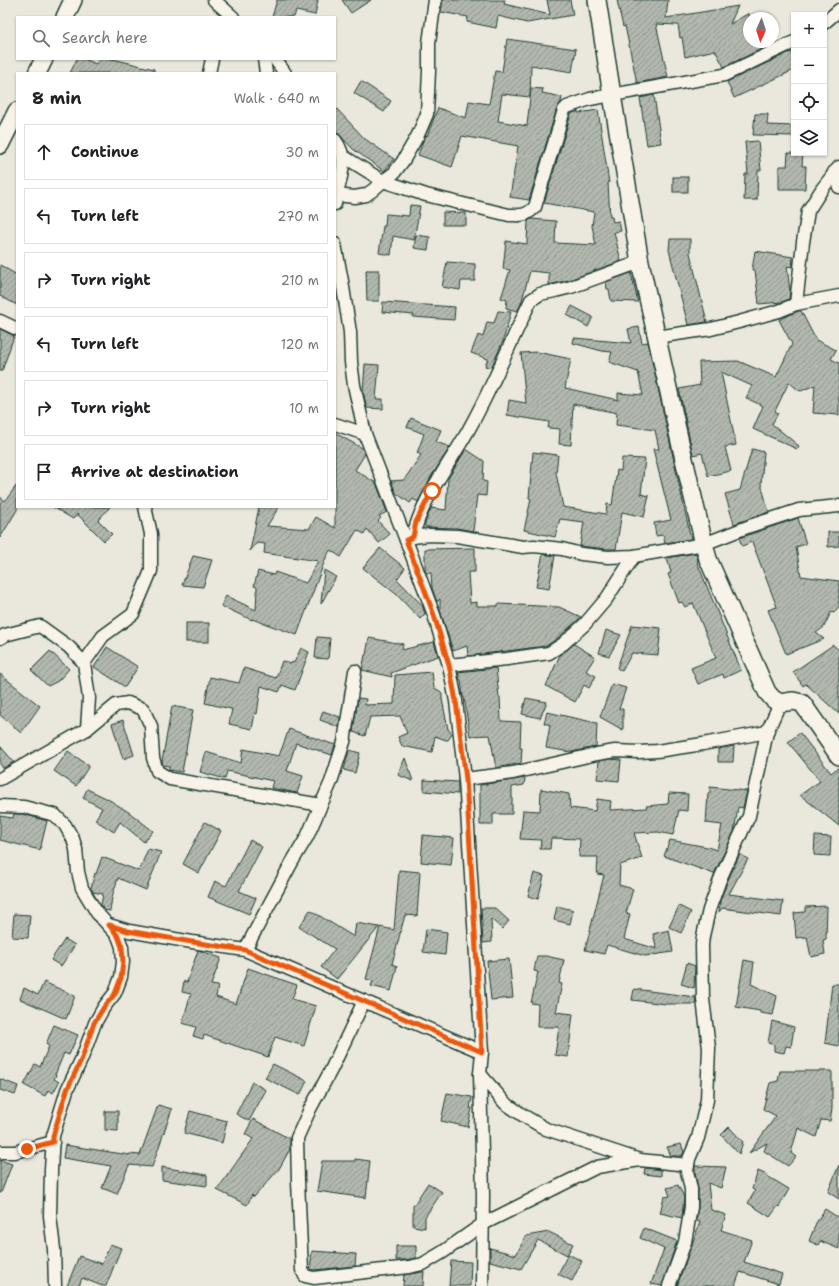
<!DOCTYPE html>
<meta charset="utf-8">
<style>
:root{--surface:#fff;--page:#f6f6f6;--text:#202124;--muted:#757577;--line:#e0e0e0}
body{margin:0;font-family:"Shantell Sans",sans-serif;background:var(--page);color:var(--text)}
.controls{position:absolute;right:12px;top:12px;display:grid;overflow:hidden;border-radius:0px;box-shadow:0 1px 3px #0004}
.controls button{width:36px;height:36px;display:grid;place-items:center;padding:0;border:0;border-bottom:1px solid var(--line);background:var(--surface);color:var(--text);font:20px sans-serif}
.compass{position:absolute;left:743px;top:12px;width:36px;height:36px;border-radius:50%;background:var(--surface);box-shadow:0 1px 3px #0004;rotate:183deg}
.stop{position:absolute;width:12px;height:12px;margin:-9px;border:3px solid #ea580c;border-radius:50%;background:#fff}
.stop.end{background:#ea580c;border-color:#fff;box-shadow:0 1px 4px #0008}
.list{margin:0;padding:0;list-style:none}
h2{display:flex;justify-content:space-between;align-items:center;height:52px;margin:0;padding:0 16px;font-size:17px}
h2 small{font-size:13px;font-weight:400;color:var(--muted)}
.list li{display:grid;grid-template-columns:26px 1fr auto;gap:12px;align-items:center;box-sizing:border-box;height:56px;margin:0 8px 8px;padding:0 8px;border:1px solid var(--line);border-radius:0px}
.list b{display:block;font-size:15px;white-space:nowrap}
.list em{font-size:13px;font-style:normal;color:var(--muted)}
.icon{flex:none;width:22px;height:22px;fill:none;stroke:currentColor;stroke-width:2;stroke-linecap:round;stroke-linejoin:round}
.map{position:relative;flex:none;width:839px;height:1286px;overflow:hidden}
.search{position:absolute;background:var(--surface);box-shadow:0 1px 3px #0004;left:16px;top:16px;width:320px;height:44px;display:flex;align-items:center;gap:10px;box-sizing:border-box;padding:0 14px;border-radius:0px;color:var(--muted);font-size:15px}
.panel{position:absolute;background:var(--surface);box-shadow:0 1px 3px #0004;left:16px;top:72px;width:320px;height:436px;border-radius:0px}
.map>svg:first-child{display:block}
.building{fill:url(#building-hatch);stroke:#1f3d34}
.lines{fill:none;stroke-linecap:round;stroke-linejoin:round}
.street-casing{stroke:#1f3d34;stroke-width:15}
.secondary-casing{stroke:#1f3d34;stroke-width:20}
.street{stroke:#f7f3e8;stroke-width:12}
.secondary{stroke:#f7f3e8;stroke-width:17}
.route{stroke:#ea580c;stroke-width:5}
</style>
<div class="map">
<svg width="839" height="1286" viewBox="0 0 839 1286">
<defs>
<pattern id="building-hatch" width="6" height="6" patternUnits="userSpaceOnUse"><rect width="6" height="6" fill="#b2b8ae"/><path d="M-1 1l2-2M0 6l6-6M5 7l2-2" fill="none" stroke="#90978e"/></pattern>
</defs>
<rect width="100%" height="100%" fill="#eae8dd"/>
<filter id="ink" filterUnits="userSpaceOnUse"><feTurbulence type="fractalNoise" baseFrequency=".025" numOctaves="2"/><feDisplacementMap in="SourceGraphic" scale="8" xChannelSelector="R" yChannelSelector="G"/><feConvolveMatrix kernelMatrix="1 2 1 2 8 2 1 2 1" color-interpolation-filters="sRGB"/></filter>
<g filter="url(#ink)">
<!-- building -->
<g class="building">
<polygon points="277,0 318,0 315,15 296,11 294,17 272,17"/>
<polygon points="342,0 371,0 351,13"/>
<polygon points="443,0 505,0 504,4 550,15 547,0 570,0 573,15 527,23 498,16 496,28 467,22 468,17 441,12"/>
<polygon points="617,0 668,0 666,18 738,6 730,24 749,13 749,42 776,42 724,67 715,50 685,57 682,37 680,38 678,25 656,24 668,77 637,83 625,26 623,27"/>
<polygon points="507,39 576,49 572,72 531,65 530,97 502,94 498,121 527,126 531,88 543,89 542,93 562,97 561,102 557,108 529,200 510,197 518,146 462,136 452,167 418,155 423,141 426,135 427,136 438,108 466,118 469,101 489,104 495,71 502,72"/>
<polygon points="794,52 794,70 734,98 727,82 788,53"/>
<polygon points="77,59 84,59 96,64 99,59 113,59 154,69 154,73 70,73"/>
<polygon points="361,81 391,101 384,112 354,93"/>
<polygon points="654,95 661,143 647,145 640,98"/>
<polygon points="335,107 365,139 394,159 386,169 384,171 353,149 335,130"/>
<polygon points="598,110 609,183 608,183 610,217 612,217 613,222 619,221 621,231 614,232 621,261 569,280 549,285 549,273 530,271 521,304 517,311 506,308 507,300 501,298 510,270 503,269 506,241 527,244 528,221 531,219 556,221 555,243 596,245 592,226 594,212 544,203 571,114 578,111 578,113"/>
<polygon points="755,114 768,114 767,125 794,126 793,136 753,135"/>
<polygon points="758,141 761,170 758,170 757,200 744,200 745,174 748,174 745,142"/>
<polygon points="788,153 803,153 802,166 806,166 805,189 779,189 779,166 787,166"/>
<rect x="673" y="177" width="15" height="15"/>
<polygon points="410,205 420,206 414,240 393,236 391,255 379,253 383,226 385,226 386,214 409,216"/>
<polygon points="443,212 466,213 466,225 443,225"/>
<polygon points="416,235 430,237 428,250 414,248"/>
<polygon points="670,239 690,239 690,253 707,322 688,325 669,250"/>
<polygon points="755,251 793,257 792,267 787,266 790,291 789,299 782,302 759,304 755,270 752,270"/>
<polygon points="447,262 475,264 475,281 461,281 460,290 442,287"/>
<polygon points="0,265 17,275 17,305 0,296"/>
<polygon points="366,270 379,270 379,301 367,301"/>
<polygon points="631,273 638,302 611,301 609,289 607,289 606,282"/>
<polygon points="383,302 455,307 454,320 413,317 414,315 382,312"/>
<polygon points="572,306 593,317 588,327 567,315"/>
<polygon points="498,311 511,312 503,341 491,368 485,366 488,359 471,353 478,335 483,337 487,322 494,323"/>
<polygon points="798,311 801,311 816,340 836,350 831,359 839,363 839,415 813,413 815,385 801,391 798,390 789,382 775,411 778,413 772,424 799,446 797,449 753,429 763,406 746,398 752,386 721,372 736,445 725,447 731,471 708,476 702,453 693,455 679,389 700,385 699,362 738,361 776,377 792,344 779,320"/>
<polygon points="639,327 642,343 648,342 691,539 665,543 663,535 656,536 654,523 671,520 653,449 659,449 655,430 616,425 617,413 573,404 571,445 559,444 560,429 548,428 549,422 507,415 509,400 526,403 521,353 537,352 571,359 565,388 618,400 618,393 643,395 638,372 609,362 612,352 602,351 573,343 574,338 631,343 628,329"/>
<polygon points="0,329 14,336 2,371 0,371"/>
<polygon points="365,364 379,365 376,399 383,399 383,409 367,408 363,392"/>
<polygon points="411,418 441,430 436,442 450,447 431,477 418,502 413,499 410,503 396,493 391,481 404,480 421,455 417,453 424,434 407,427"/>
<polygon points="335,433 362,448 365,454 355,470 376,483 387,512 379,516 381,518 378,521 390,534 379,543 367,529 364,534 357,530 341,557 330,550 325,560 297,635 252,619 252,620 221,606 226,596 256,610 257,587 254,586 258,571 274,575 275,572 306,583 318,561 264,553 265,544 257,543 250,551 259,507 279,507 267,526 309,529 316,517 335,528"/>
<polygon points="466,449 484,461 483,481 487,482 486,496 477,495 473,531 457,528 425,527 425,523 431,508 446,510 448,479"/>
<polygon points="752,449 764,452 761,484 769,512 734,524 725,494 740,490"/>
<polygon points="533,452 558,455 556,473 563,507 606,514 607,504 612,505 617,470 621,471 622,458 645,459 641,494 649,496 644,517 622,512 616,549 608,549 580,546 584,522 560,519 555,537 524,530 531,499 529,498"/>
<polygon points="17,485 17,510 0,538 0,497 5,501"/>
<polygon points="53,507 110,507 98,520 112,534 104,541 77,514 73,519"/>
<polygon points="798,518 806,544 796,547 801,576 839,581 839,606 834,613 831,612 824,627 816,633 824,639 786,654 768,610 777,607 752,542 742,546 739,538"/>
<polygon points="828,532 839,532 839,546 828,547"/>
<polygon points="380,548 405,568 397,579 422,605 425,614 420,619 396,594 363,568"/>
<polygon points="475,548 475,572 468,572 470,603 477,602 477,606 498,606 498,604 559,607 581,617 558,638 546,646 468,656 467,646 453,651 440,610 440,599 437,602 432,588 431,573 426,573 425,570 425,549"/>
<polygon points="696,553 698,561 697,562 741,670 724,678 723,674 698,684 691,668 716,658 693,603 685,607 682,602 679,603 668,574 671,573 667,558"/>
<polygon points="543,554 555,556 549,589 536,587"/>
<polygon points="193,556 212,560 203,587 182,585"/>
<polygon points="324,570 336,577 321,604"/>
<rect x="186" y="623" width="23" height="19"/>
<polygon points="632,625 661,628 658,655 632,653 622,671 617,668"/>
<polygon points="606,630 621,635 609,656 599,653"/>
<polygon points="317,637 330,638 328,659 315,658"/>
<polygon points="369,638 403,644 402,650 434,642 438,656 391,673 392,677 362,670 365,655 366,655"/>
<polygon points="574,644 595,657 586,671 596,676 589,688 584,685 575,702 546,686 560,655"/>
<polygon points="833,645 839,650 839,714 806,684 803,686 793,672"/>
<polygon points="107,647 138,667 125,687 94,667"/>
<polygon points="301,648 309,652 295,690 282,685 279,692 261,686 257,714 255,713 252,729 229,724 232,709 231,709 205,703 210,677 239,683 244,668 276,678 282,661 291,664 292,662 294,663"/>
<polygon points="50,651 69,669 58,681 48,686 31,670"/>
<polygon points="496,668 499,697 500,697 501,721 521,722 520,748 522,748 521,763 496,768 490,735 470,736 464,697 463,697 461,680 460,680 458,672"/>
<polygon points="432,672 434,688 440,691 442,693 442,699 448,729 452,734 448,740 446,740 435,736 432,752 402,746 398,737 407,733 400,716 370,717 365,736 353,732 358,698 366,699 365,705 394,704 395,675"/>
<polygon points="0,674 40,706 21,733 0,715"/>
<polygon points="612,684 626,688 619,709 623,709 623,730 600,717"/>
<polygon points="526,698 547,702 540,718 522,714"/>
<polygon points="172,706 193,710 182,772 169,770 169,766 163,765 162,761"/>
<polygon points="323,711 340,717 339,727 320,720"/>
<polygon points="547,712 597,723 596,747 571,752 546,748 550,725 544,723"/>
<polygon points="123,720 134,755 123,759 112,724"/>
<polygon points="289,729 335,745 332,755 296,743 287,771 303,776 297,793 271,788 273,781 227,771 225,779 200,772 206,752 241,763 243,749 279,756"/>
<polygon points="800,733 831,773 839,767 839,826 800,795 820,781 788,742"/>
<polygon points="0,746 14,762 3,768 0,764"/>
<polygon points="734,746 733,762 718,762 718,749"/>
<polygon points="349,750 360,753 355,773 344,770"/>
<polygon points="68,751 89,766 76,786 54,771"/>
<polygon points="405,758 413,781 398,775"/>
<polygon points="610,759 621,760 619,781 597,779 599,761"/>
<polygon points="525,778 524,785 512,787 512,814 493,814 493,825 480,825 480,785"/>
<polygon points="424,780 458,782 458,794 424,791"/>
<polygon points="710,787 747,791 743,808 738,807 734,832 714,874 664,856 670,840 707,847 717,850 722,825 706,823 708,793 710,793"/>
<polygon points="87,789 108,799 130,813 153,831 144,842 120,822 114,832 95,820 102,808 83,798"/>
<polygon points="541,789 569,794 570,808 595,811 597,799 611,801 610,810 647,808 646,806 668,804 669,793 688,794 687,811 679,810 673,835 658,832 634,833 642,858 620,865 619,885 633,889 626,913 630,914 624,939 657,949 653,934 669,930 673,952 645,956 607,945 604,954 585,950 604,875 597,874 598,857 579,857 580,839 551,838 550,849 540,849 541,840 520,839 523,810 540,811"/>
<polygon points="14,814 23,814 47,821 40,850 0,840 0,816 13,818"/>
<polygon points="205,822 221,831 199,873 183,864"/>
<polygon points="423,835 454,838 451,865 421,862"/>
<polygon points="815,836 831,837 830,856 814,855"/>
<polygon points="250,840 262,847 239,891 256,898 249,914 208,897 215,881 226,886"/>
<polygon points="148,849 161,852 146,890 118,878 112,897 110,911 104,910 101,905 103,894 93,892 91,888 95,873 96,874 102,857 139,871"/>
<polygon points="740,854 748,859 729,894 783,901 781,916 722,908 719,912 720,901 728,880"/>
<polygon points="399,870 420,872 417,916 405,915 392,964 397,966 391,991 371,986 373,981 366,979 380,927 394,930"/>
<polygon points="534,873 544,876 538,899 528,896"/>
<polygon points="557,906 573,910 570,924 554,920"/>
<polygon points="679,906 691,912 681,933 669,927"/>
<polygon points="827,906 826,939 823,940 825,954 811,957 807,937 796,938 794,913 805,912 805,907"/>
<polygon points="481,908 495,908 509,921 502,929 491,919 492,942 483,943"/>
<polygon points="310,910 354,937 356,923 379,927 337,979 321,967 335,949 299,927"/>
<polygon points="14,914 30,915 28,938 12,937"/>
<polygon points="426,929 447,932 445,955 423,952"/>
<polygon points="65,939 75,945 61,966 51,960"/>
<polygon points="198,950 221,958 211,985 218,986 216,997 236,1004 248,968 297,985 292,999 316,1006 304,1046 275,1037 268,1057 204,1035 203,1039 193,1036 196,1027 182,1023 191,994 182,992 184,981 187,982"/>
<polygon points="537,956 546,956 564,960 559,983 562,984 556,1012 573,1014 568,1057 555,1055 559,1027 537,1027 538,1004 531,1003 538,972 534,971"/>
<polygon points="509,959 513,998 491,1000 487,961"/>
<polygon points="744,960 754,962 751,984 777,996 773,1015 760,1013 760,1011 736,1007"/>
<polygon points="687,963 695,966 694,988 681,984"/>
<polygon points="44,982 75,996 66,1019 20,999 24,988 38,995"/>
<polygon points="832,984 839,984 839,1046 825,1043"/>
<polygon points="634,989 695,997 696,1004 666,1004 632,1000"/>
<polygon points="772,1021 794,1027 791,1047 786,1046 784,1053 774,1051 774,1045 768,1043"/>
<polygon points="54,1025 78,1035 69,1055 64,1053 55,1075 56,1075 54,1079 59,1082 53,1093 48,1090 45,1096 24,1085 35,1064 40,1067 49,1046 46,1044"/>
<polygon points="273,1064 307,1081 300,1095 265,1078"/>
<polygon points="780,1071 832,1071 832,1109 830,1121 821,1120 816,1137 798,1128 791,1153 796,1157 788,1166 764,1151 767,1143 749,1153 776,1116 763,1109 770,1083 778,1081"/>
<polygon points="0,1079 18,1086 15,1095 0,1090"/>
<polygon points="252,1082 266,1090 249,1121 236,1114"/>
<polygon points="447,1093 472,1097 470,1108 472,1108 468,1127 441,1121"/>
<polygon points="158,1105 172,1109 152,1167 129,1165 117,1194 102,1188 111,1166 63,1158 65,1145 129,1155 129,1154 140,1155"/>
<polygon points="105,1111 118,1111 118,1131 105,1130"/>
<polygon points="190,1111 227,1121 222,1143 184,1133"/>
<polygon points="253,1119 290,1139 290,1149 279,1169 254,1197 252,1195 247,1205 217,1190 253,1139 245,1134"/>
<polygon points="729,1127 743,1142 739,1154 721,1135"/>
<polygon points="681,1144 684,1152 682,1156 671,1156 667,1147"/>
<polygon points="355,1159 370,1161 366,1198 317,1191 322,1161 355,1161"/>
<polygon points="0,1160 12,1164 1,1193 0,1193"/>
<polygon points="839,1165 839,1199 828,1192"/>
<polygon points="695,1166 726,1167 721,1188 708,1183 711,1210 726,1215 721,1230 752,1240 744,1262 782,1274 779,1284 740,1272 735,1286 677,1286 700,1222 696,1221 698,1207 698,1189 695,1171"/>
<polygon points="162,1167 207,1175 207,1186 162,1180"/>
<polygon points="645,1168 661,1170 661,1176 644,1174"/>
<polygon points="758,1171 767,1175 767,1176 789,1189 779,1207 778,1206 770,1217 748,1203 755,1191 752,1189"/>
<polygon points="428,1183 442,1192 425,1217 425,1228 413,1226 413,1206"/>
<polygon points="678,1185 684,1197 682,1218 660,1213 664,1197 670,1196 667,1188"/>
<polygon points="825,1209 839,1218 839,1249 820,1241 818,1245 809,1241 816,1223"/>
<polygon points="644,1228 677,1241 662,1286 651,1284 664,1249 640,1238"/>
<polygon points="549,1232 573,1244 567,1255 538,1240 521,1269 490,1261 490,1248 516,1255 526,1236"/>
<polygon points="110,1244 121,1248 106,1286 102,1286 82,1278 79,1286 67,1286 79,1256 102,1264"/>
<polygon points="396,1246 416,1246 416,1258 405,1260 396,1260"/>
<polygon points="312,1251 356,1254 355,1266 314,1270 310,1269"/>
<polygon points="568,1254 582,1261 572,1281 558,1274"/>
<polygon points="451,1261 471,1262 470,1286 449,1286"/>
<polygon points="422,1272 424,1272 423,1286 403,1286 404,1275"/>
</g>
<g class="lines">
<defs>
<g id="street">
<polyline points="214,0 233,17"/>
<polyline points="824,23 839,10"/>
<polyline points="264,59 266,73"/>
<polyline points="275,59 285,73"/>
<polyline points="209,73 212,59"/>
<path d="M335,140c16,20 3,42 0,64"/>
<path d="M343,156l40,25 43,14 83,20c12,0 16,2 26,-8l29,-97 3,-3 23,-8 22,-4 112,-20 70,-33"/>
<polyline points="834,172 839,187"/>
<polyline points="336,195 355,197 366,195 373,190 383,181 394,173 403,161 418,135 427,114 429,71 429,43 435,0"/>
<polyline points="335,244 342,281 350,332 351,362 354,385 365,434 406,540 434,615 449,665 456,701 465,779 482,1052 480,1074 483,1195 482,1286"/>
<polyline points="796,304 803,242 808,211 822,189 839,167"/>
<polyline points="0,321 17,329"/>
<polyline points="656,337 711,329 739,322 779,311 796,304 839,296"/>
<polyline points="335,424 365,434"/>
<path d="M413,537c9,-40 37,-73 56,-108 23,-41 41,-86 62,-129l9,-6 15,-3 16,-4 69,-25"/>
<polyline points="406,540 413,537 429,535 457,536 523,547 534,546 562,549 581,554 608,557 634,556 704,544 750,526 799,510 839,506"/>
<polyline points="0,638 5,635 40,626 69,647 84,663 89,698 87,729"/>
<polyline points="84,663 103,636 133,614 151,571 151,534 145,507"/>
<polyline points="449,665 507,659 549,653 563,644 585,624 607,598 634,556"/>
<polyline points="0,779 87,729 116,705 128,703 143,709 151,726 153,758 157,771 170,779 321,805"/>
<polyline points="465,779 513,773 597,754 615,751 639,752 657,751 703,744 767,732"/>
<polyline points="0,806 24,807 55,815 65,825 73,839 76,849 78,872 82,888 97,913 118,936 122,947 123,962 121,977 115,993 104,1007 95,1023 82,1058 67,1090 53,1136 51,1170 50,1216 54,1249 55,1286"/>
<polyline points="109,925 129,931 192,942 245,950 482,1052"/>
<polyline points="245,950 292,862 307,837 331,782 344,742 355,671"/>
<polyline points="364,1001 331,1070 310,1109 297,1138 298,1181 302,1270 305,1276 314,1278 409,1267 423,1264 443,1252 483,1224 597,1167 640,1160"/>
<polyline points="480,1074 505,1103 524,1116 546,1129 640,1160 688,1165"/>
<polyline points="0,1152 15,1152 53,1142"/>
<polyline points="669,1286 685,1242 691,1207 691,1189 687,1171 689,1159 698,1138 707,1100 709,1048 703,999 702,945 703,936 709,910 721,877 749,816 767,732 780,703"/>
</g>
<g id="secondary">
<polyline points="597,0 612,95 640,262 680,442 704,544 708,559 767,692 773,699 780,703 793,701 802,703 839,756"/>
<polyline points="65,17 73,0"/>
<polyline points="37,73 44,59"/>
<polyline points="0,145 17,111"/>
</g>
</defs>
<!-- street casing -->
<use href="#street" class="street-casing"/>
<!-- secondary casing -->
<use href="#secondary" class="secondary-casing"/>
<!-- street -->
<use href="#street" class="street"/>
<!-- secondary -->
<use href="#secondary" class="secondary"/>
</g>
</g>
<g class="lines" filter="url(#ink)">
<!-- route -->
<polyline class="route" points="27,1149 53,1142 53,1136 67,1090 82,1058 94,1023 104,1007 115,994 121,978 123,962 122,947 118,936 109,925 128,931 192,942 245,950 482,1052 466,779 456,701 449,665 434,615 406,540 413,537 416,522 432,491"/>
</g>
</svg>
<div class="controls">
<button>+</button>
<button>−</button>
<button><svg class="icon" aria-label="locate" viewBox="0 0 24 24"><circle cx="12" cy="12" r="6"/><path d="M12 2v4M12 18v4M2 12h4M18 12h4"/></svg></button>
<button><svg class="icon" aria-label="layers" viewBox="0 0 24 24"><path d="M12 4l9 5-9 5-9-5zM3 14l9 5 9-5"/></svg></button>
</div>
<svg class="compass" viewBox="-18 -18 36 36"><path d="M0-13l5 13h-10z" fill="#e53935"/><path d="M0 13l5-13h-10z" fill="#757577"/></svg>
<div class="stop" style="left:432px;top:491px"></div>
<div class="stop end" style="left:27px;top:1149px"></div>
<div class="search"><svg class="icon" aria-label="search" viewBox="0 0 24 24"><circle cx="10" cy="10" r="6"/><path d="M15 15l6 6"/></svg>Search here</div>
<section class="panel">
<h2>8 min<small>Walk · 640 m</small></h2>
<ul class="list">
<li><svg class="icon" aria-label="ahead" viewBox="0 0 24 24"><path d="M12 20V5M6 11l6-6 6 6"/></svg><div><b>Continue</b></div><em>30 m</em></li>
<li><svg class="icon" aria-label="left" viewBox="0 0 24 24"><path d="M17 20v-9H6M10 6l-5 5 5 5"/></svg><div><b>Turn left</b></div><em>270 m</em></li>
<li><svg class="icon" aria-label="right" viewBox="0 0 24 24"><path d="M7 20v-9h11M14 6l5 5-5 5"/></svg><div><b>Turn right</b></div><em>210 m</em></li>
<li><svg class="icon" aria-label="left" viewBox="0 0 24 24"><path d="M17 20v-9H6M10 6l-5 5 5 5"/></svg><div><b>Turn left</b></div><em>120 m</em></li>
<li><svg class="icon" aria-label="right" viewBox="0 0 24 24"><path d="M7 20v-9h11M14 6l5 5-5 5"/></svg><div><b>Turn right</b></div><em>10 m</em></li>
<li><svg class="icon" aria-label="arrive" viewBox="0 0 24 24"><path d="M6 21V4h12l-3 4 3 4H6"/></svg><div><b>Arrive at destination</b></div></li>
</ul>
</section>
</div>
